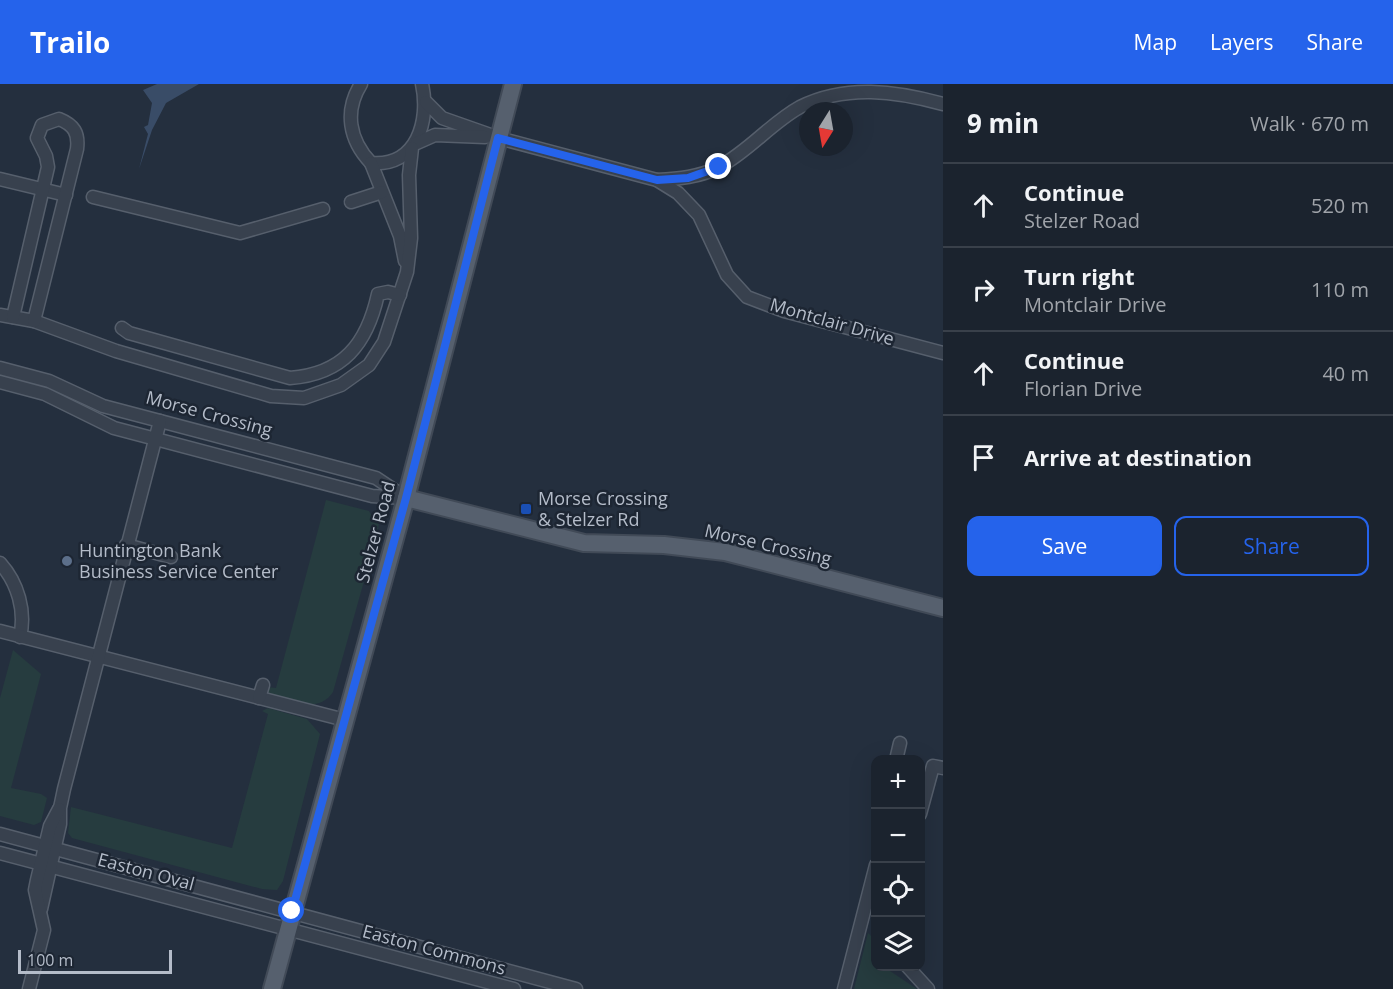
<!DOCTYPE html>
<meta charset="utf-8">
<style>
:root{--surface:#1b232e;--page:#242b36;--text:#f1f3f6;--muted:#a0a4aa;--line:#39404a;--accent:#2563eb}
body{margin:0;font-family:"Open Sans",sans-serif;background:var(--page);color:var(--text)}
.controls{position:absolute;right:18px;bottom:18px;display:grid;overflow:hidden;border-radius:12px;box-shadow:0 6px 24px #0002}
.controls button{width:54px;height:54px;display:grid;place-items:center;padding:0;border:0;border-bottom:2px solid var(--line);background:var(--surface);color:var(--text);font:30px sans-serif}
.compass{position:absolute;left:799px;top:18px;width:54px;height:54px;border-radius:50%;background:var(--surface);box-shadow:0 6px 24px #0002;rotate:191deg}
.scale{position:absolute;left:18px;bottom:15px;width:154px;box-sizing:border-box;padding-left:6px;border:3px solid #b4bcc9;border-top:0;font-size:16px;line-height:21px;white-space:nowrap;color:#b4bcc9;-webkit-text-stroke:4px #1d2633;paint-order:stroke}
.stop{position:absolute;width:18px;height:18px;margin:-14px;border:4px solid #2563eb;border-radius:50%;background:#fff}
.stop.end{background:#2563eb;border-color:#fff;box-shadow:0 2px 6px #0008}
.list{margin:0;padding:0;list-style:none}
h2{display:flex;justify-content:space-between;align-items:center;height:78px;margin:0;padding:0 24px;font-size:26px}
h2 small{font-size:20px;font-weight:400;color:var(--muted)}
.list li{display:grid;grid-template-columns:39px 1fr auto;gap:18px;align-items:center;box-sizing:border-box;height:84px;padding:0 24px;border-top:2px solid var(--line)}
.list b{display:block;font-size:22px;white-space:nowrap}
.list p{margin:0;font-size:20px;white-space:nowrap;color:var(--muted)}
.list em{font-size:20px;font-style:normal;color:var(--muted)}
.actions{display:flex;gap:12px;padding:18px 24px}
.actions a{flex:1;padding:14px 0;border:2px solid var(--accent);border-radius:12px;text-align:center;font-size:21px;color:var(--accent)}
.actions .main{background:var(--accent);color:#fff}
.icon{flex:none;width:33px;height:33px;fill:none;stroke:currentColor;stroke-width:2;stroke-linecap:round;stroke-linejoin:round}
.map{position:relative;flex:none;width:943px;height:905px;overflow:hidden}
header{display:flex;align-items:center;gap:36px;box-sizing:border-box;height:84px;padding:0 30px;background:var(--accent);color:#fff}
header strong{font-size:28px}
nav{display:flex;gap:33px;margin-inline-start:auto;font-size:21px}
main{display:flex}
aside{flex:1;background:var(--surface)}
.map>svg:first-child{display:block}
.green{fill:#263c3f}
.water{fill:#394c67}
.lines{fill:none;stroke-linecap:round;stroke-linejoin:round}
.minor-casing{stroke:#565f6c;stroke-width:15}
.major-casing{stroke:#414a57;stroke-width:20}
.minor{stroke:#38414e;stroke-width:12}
.major{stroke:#56606e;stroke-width:16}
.route{stroke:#2563eb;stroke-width:8}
.transit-dot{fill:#1a4fb4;stroke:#1d2633;stroke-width:2}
.service-dot{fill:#5c6f8a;stroke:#1d2633;stroke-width:2}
.labels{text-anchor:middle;stroke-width:5;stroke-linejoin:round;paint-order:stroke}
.street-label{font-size:18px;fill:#b4bcc9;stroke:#1d2633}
.poi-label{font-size:18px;fill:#b4bcc9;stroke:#1d2633;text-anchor:start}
</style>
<header>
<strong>Trailo</strong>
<nav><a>Map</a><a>Layers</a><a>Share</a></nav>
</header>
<main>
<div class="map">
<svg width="943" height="905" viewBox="0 0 943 905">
<rect width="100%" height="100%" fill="#242f3e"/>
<!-- green -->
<g class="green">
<path d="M326,416l43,11 5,9 5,1 -1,10 -45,161c-15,23 -43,8 -65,3v-8l8,1z"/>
<polygon points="13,566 41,590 11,704 41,710 47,714 41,738 34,741 0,732 0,614"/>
<polygon points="268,624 307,635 320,650 283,797 277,806 262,805 72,754 68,749 71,723 232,764 268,630 262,627"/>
<path d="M868,849c10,8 8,22 8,33l8,1 33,22h-63z"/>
</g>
<!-- water -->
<polygon class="water" points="157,0 199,0 166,19 152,46 139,85 148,50 144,43 148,41 152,19 143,6"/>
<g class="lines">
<defs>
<g id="minor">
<path d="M361,0c-17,27 -12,56 10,79 46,4 59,-42 51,-79"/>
<polyline points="426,18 442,34 499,54 657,96 678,109 699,131 727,191 747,213 784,227 943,269"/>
<polyline points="417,59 435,51 485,53"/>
<polyline points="371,79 400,152 405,177"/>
<polyline points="0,95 66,111"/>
<path d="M657,96c21,-1 43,-3 62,-13 30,-16 52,-44 81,-60 46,-23 96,-16 143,-3"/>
<polyline points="93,113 240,149 323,125"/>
<polyline points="351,118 382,108"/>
<polyline points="0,231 34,237 116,267 271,312 304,314 341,301 369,281 384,258 407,188 411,154 409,91 412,64"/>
<path d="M13,233l35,-150 -2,-11 -9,-18 5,-13 17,-6c15,6 20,14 18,30l-43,172"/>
<path d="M122,244l7,5 161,45c53,-4 77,-34 88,-84l10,-2 12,3"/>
<polyline points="0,284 49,297 103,322 376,394 406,414"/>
<polyline points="0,298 45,310 114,344 372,412 403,414"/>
<polyline points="126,461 171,473"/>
<path d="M0,479c18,20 26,48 20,74"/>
<polyline points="0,547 345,636"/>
<polyline points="259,614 263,601"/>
<polyline points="896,676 900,659"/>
<polyline points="920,730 933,682 943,684"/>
<polyline points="0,750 576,905"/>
<polyline points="0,769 514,905"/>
<polyline points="41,825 60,740 60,724 64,705 160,337"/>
<polyline points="907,882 928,905"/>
<polyline points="29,905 44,846 35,806 37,796 50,742 59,725"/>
<polyline points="844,905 876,781"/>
</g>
<g id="major">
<polyline points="406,414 584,459 664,461 725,468 943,524"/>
<polyline points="272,905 406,414 513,0"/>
</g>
</defs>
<!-- minor casing -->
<use href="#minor" class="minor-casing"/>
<!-- major casing -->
<use href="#major" class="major-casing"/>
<!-- minor -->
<use href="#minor" class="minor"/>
<!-- major -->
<use href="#major" class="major"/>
</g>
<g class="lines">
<!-- route -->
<polyline class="route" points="292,827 406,414 498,54 657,96 688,94 719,83"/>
</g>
<!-- markers -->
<rect class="transit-dot" x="520" y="419" width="12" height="12" rx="3"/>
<circle class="service-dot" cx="67" cy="477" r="6"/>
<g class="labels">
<!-- street labels -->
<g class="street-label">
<text transform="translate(832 238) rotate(16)" y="6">Montclair Drive</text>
<text transform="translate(209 330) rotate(15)" y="6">Morse Crossing</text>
<text transform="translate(376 448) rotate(-75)" y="6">Stelzer Road</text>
<text transform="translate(768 461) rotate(13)" y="6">Morse Crossing</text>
<text transform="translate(146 788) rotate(15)" y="6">Easton Oval</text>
<text transform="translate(434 866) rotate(15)" y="6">Easton Commons</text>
</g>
<!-- poi labels -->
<g class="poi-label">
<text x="538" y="421">Morse Crossing<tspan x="538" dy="21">&amp; Stelzer Rd</tspan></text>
<text x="79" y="473">Huntington Bank<tspan x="79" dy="21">Business Service Center</tspan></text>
</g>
</g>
</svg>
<div class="controls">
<button>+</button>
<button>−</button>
<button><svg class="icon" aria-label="locate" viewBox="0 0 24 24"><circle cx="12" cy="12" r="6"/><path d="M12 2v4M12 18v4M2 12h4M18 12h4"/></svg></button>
<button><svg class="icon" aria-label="layers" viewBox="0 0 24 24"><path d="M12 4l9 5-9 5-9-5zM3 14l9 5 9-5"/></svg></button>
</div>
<svg class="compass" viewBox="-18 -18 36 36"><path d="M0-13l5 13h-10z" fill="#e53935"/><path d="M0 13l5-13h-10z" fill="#a0a4aa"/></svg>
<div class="scale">100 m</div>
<div class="stop" style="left:292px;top:827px"></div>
<div class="stop end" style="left:719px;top:83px"></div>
</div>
<aside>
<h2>9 min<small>Walk · 670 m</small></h2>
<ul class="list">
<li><svg class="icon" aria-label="ahead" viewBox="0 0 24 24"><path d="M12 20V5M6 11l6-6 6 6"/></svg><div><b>Continue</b><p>Stelzer Road</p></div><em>520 m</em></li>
<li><svg class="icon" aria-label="right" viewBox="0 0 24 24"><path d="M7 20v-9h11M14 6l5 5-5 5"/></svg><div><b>Turn right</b><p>Montclair Drive</p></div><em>110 m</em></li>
<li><svg class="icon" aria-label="ahead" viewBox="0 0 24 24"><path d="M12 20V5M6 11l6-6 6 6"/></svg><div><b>Continue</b><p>Florian Drive</p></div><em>40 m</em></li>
<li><svg class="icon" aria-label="arrive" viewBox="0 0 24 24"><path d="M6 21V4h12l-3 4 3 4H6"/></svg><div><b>Arrive at destination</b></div></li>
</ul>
<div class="actions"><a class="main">Save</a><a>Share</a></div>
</aside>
</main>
